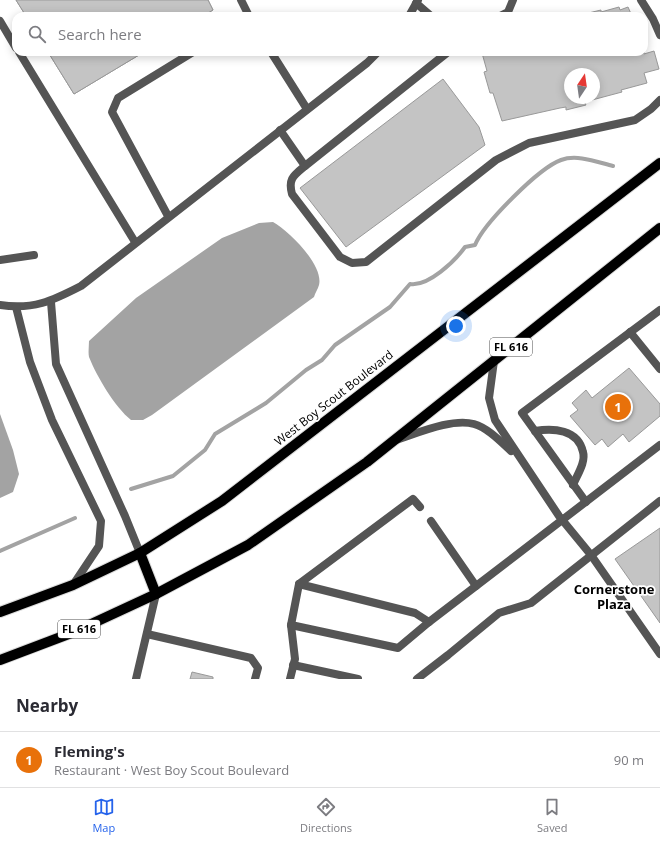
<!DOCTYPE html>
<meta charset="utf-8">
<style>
:root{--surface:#fff;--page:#f2f2f3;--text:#2b2b33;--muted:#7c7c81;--line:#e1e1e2;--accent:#2563eb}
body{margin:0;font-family:"Open Sans",sans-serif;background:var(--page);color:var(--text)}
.compass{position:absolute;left:564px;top:68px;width:36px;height:36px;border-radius:50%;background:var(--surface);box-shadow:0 2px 10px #0003;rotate:13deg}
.you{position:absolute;left:456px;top:326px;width:14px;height:14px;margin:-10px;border:3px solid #fff;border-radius:50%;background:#1a73e8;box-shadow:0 0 0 6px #1a73e833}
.badge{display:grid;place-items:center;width:26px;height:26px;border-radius:50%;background:var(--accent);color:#fff;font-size:13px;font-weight:700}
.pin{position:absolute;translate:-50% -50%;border:2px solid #fff;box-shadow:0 1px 4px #0006}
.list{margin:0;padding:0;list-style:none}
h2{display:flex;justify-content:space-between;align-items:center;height:52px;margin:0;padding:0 16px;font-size:17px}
h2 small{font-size:13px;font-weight:400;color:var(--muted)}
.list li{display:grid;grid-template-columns:26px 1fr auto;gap:12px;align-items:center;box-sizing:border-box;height:56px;padding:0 16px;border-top:1px solid var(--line)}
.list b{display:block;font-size:15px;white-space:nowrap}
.list p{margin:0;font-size:13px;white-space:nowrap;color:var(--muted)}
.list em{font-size:13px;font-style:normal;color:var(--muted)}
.icon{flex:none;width:22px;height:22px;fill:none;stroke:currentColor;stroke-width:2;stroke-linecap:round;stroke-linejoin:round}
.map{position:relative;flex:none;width:660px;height:679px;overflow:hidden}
.search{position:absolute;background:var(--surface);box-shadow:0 2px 10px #0003;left:12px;right:12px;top:12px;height:44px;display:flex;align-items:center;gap:10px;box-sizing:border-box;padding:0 14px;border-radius:12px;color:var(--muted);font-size:15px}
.sheet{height:108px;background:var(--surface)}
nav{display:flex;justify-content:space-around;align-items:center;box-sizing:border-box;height:56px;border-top:1px solid var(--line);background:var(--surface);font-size:11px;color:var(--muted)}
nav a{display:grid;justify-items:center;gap:2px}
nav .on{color:var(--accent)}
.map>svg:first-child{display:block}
.water{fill:#a3a3a3}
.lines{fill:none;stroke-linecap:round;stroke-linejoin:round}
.stream{stroke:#a3a3a3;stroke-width:4}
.building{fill:#c4c4c4;stroke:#999;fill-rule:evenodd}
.primary-casing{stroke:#dbdbdb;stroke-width:12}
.service{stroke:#555;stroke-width:8}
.minor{stroke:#555;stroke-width:8}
.primary{stroke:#000;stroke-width:10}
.labels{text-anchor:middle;stroke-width:3.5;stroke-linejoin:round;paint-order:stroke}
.shield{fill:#fff;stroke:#4c4c4c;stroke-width:1}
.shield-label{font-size:11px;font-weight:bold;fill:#000}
.street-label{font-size:12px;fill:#000;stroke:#fff}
.neighbourhood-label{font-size:13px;font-weight:bold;fill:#000;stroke:#fff}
</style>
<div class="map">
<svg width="660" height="679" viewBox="0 0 660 679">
<rect width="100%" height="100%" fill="#fff"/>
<!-- water -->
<g class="water">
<path d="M273,222c15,8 51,43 46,63 -1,4 -4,8 -5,12l-162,118 -9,5h-12c-16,-13 -34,-43 -42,-63 -1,-5 0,-11 0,-16l47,-43 86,-60 37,-15z"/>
<polygon points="0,414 13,450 19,474 13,492 0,498"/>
</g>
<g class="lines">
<!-- stream -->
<g class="stream">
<path d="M131,489l42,-13 32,-26 10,-16 51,-31 40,-33 16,-10 13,-15 55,-38 20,-23c18,3 45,-23 55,-37l10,-2c9,-22 64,-77 86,-85 16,-6 36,2 52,6"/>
<polyline points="0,551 75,518"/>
</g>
</g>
<!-- building -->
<g class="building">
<polygon points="16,0 208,0 213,10 203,16 26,16"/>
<polygon points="16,0 208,0 213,10 203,16 26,16"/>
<polygon points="619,7 620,10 628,7 632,16 576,16 601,10 601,12"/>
<path d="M654,51l5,18 -15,4 3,10 -26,7 1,2 -30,8 -7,3 1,2 -20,5v-3l-6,1 -58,13 -9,-28h-3l-6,-21 3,-1 -5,-18 162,-1v2zM570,74h24v24h-24z"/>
<polygon points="48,52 144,52 74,94"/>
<polygon points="48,52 144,52 74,94"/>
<polygon points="443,79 479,127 485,145 346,247 300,188"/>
<polygon points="629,368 660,404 660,416 629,442 623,434 608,447 602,439 595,445 570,416 578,410 572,403 586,390 592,398"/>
<polygon points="660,528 660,623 615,559"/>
<polygon points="192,672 213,677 213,679 190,679"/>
</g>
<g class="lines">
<defs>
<g id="primary">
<polyline points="140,553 156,594"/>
<polyline points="0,612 73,585 140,553 222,501 660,163"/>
<polyline points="0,660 74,632 156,594 248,545 367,462 660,228"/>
</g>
</defs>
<!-- primary casing -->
<use href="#primary" class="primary-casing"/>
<!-- service -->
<g class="service">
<polyline points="241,0 249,16"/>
<polyline points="641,0 653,19 660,35"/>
<polyline points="416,3 431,16"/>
<polyline points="409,16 418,0"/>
<polyline points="500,16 508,12 513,0"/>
<polyline points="0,21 16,48"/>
<polyline points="19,52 135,242"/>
<polyline points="271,52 307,109"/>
<path d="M280,130l25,36c-12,10 -17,13 -13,28l48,63 12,6 14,-1 130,-102 33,-17 106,-23 16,-11 9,-9"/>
<polyline points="305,166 448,52"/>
<polyline points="168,216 112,112 118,98 193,52"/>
<polyline points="0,260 34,255"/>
<polyline points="51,302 56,364 125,516 140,553"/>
<path d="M0,305c33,5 52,-4 81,-19l286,-223 11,-11"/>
<polyline points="16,307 30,362 52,420 101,521 99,546 73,585"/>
<polyline points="630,332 660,369"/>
<polyline points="494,361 489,398 495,420 559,516 591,555 660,654"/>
<path d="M535,431c18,-3 43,-2 48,21 3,10 -6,23 -10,33"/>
<path d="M396,440c22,-7 56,-22 78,-16 14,4 27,18 37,27"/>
<polyline points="586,502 522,413 660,310"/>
<polyline points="431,521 476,586"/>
<polyline points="299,584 415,613 429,622"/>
<polyline points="291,625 398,648 429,622 660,445"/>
<polyline points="147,634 251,658 258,668 255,679"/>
<polyline points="293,665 358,679"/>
<polyline points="290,679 295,659 291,625 299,584 413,499 420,507"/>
<polyline points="417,679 448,655 499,613 531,603 660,501"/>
</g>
<!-- minor -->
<polyline class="minor" points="136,679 156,594"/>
<!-- primary -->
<use href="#primary" class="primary"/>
</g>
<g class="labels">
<!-- shield labels -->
<g class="shield">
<rect x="490" y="338" width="42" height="18" rx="3"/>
<rect x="58" y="620" width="42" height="18" rx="3"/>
</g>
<g class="shield-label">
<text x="511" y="351">FL 616</text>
<text x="79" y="633">FL 616</text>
</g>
<!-- street labels -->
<g class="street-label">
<text transform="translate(334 398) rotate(-38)" y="4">West Boy Scout Boulevard</text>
</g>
<!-- neighbourhood labels -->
<g class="neighbourhood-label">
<text x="614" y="594">Cornerstone<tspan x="614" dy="15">Plaza</tspan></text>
</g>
</g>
</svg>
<svg class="compass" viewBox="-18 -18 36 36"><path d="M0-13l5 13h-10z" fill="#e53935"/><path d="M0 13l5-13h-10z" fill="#7c7c81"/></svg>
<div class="you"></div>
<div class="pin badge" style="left:618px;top:407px;background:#e8710a">1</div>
<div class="search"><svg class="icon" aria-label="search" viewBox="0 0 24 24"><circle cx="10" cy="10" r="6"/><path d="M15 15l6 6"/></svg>Search here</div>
</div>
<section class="sheet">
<h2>Nearby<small></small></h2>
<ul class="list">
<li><span class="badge" style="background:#e8710a">1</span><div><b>Fleming's</b><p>Restaurant · West Boy Scout Boulevard</p></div><em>90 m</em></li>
</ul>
</section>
<nav>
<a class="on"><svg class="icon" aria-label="map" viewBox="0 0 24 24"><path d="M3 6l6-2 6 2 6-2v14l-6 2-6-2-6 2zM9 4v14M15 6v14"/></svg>Map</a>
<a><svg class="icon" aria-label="directions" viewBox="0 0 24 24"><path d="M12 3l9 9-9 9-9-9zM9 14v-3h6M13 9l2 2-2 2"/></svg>Directions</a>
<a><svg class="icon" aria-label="saved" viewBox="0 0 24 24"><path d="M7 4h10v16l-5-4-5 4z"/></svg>Saved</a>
</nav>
